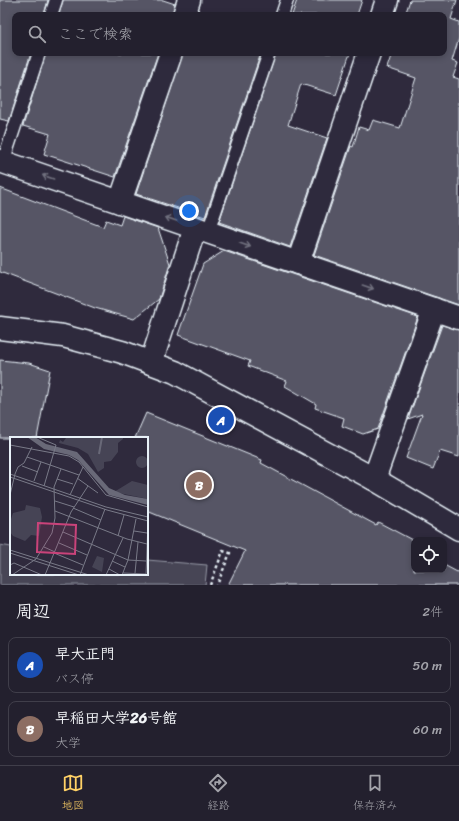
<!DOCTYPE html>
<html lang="ja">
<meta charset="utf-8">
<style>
:root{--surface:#23202e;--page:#2b2836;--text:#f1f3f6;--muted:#a3a3aa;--line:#403e4a;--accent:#ffd166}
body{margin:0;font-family:Sriracha,"Klee One",sans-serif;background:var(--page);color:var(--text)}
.controls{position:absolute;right:12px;bottom:12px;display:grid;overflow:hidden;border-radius:8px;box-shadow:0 2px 6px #0003}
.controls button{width:36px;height:36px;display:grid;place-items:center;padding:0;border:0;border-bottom:1px solid var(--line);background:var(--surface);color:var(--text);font:20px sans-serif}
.you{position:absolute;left:189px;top:211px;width:14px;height:14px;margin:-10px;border:3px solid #fff;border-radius:50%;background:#1a73e8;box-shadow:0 0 0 6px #1a73e833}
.badge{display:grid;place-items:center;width:26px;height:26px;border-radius:50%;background:var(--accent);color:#fff;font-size:13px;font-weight:700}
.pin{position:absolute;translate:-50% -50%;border:2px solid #fff;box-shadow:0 1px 4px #0006}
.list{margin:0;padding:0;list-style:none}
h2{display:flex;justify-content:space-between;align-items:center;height:52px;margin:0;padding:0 16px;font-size:17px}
h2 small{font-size:13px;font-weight:400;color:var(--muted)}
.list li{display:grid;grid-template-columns:26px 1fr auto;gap:12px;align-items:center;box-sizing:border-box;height:56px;margin:0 8px 8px;padding:0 8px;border:1px solid var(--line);border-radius:8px}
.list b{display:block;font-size:15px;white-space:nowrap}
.list p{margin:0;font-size:13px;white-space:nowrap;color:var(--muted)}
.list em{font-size:13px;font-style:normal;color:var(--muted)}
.icon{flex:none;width:22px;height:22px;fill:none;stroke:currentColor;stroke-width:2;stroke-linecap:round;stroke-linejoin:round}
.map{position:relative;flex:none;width:459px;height:585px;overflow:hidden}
.search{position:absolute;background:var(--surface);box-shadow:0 2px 6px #0003;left:12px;right:12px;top:12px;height:44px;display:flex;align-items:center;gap:10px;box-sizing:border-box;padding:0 14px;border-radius:8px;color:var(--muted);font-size:15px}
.sheet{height:180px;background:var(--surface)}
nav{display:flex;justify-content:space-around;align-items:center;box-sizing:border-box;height:56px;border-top:1px solid var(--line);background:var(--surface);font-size:11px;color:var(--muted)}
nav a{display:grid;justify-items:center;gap:2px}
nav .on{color:var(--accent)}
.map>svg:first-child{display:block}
.green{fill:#464455;stroke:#979aa6}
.building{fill:#575565;stroke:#e8f1f8}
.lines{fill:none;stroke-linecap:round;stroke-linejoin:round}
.lane-casing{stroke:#e8f1f8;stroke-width:15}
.street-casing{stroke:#e8f1f8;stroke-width:25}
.secondary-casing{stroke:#e8f1f8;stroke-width:25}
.path{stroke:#e8f1f8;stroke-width:2.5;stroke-dasharray:3 3;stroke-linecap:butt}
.lane{stroke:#2f2a3d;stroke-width:12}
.street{stroke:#2f2a3d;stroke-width:22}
.secondary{stroke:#2f2a3d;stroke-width:22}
.oneway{stroke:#70707e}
.inset-river{fill:none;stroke:#696978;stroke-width:2}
.inset-road{fill:none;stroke:#797a88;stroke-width:1}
.view{fill:#ca437a;fill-opacity:0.15;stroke:#ca437a;stroke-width:2}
.inset-edge{fill:none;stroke:#e8f1f8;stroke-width:2}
</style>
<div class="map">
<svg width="459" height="585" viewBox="0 0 459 585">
<rect width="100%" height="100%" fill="#2f2a3d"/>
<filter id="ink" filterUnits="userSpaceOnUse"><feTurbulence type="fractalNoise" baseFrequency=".025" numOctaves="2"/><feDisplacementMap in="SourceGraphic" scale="8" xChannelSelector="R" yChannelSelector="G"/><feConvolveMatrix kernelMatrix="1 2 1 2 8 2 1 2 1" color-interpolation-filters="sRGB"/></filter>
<g filter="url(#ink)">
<!-- green -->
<polygon class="green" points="0,545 11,547 11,574 147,574 147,560 207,565 205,585 0,585"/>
<!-- building -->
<g class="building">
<polygon points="0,0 48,0 44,15 15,15 15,53 31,53 9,121 0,119"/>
<polygon points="63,0 163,0 175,4 172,15 59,15"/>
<polygon points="297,0 362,0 357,15 292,15"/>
<polygon points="410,0 457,0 451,19 459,22 459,38 452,61 458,63 453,77 459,79 459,305 314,255 351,146 353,147 359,127 369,130 373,120 400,128 416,78 387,68 392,53 444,53 444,15 405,15"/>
<polygon points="46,53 158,53 115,177 44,154 50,134 23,126"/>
<polygon points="183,53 261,53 205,217 136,194"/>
<polygon points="276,53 350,53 336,95 301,84 288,125 327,138 290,247 219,222"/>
<polygon points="0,188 103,227 106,220 120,225 123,216 158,228 170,264 159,299 134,319 95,308 0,272"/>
<polygon points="224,251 418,317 378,429 363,434 342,426 344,418 315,408 316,404 285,386 287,381 248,366 250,361 178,335 203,264"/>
<polygon points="442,325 459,330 459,457 440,451 433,469 406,458 422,414 408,419"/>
<polygon points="0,360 29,363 50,370 37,438 0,438"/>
<polygon points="146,413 262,460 261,463 376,525 378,522 414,541 414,570 444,570 444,565 459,573 459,585 228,585 245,551 147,511 147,438 135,438"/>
</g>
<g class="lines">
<defs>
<g id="lane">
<polyline points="51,15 56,0"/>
<polyline points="282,15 287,0"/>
<polyline points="3,162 39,53"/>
<polyline points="208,232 269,53"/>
</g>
<g id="street">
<polyline points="184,15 189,0"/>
<polyline points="382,15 387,0"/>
<polyline points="0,161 459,318"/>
<polyline points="120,202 171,53"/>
<polyline points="298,263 369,53"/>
<polyline points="151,363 195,228"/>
<polyline points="374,479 434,309"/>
</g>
<polyline id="secondary" points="0,328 63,336 122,352 175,372 374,479 459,529"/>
</defs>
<!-- lane casing -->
<use href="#lane" class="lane-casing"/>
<!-- street casing -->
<use href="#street" class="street-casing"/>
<!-- secondary casing -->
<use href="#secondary" class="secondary-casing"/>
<!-- path -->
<polyline class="path" points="210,585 223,551 230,553 217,585"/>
<!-- lane -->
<use href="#lane" class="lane"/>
<!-- street -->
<use href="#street" class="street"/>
<!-- secondary -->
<use href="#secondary" class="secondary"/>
</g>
<!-- one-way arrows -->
<defs><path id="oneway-shaft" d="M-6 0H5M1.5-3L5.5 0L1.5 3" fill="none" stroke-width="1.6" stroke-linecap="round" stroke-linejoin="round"/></defs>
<g class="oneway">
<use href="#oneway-shaft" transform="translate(48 177) rotate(-161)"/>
<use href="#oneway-shaft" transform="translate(171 219) rotate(-161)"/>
<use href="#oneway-shaft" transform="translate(245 245) rotate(19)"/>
<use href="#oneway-shaft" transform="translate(368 287) rotate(19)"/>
</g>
</g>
<!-- overview -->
<g transform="translate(10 437)">
<rect width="138" height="138" fill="#2f2a3d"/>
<path d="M54,0h59v2l-5,4v9l-7,9 -7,1v6l-6,4 -10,-18 -10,-6 -19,-5 1,-3 3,2 3,-4zM126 25a6 6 0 1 1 12 0a6 6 0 1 1-12 0ZM122,44l16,4v14l-34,-7zM16,68l14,3 2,9 -3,19 -8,-1 -6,6 -12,-5 -3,-4v-10l3,-9 12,-3zM87,119l7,2 -2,14 -10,-5z" fill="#464455"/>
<path d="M17,0h8l11,7 31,8 32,36 16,7 23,4v6l-39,-10 -31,-35 -9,-5 -25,-6z" fill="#696978"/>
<path class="inset-river" d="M89,17l3,-17"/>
<path class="inset-road" d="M27,0l19,8 -12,41M0,8l59,11 10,6 27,33 42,12M17,20l52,18M12,29l16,6M0,37l96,33 42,10M0,40l97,33 41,11M67,41l21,15M47,42l16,5M24,44l7,-19M0,58l5,-21 3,-7 6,-4 8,-16M60,58l13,-28M45,64l19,6M63,71l28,12M45,74l72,28 20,5M124,94l13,2M53,95l65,28 18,1M108,99l6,-21M49,106l28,12M34,110l11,5M0,113l79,25M0,116l69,22M44,116l29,12M102,124l13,6M0,128l4,-2 28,12M99,132l11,6M113,136l23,1M125,136l3,-31M2,138l24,-16 16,-26 3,-15 -1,-31 7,-18M35,138l26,-63 17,-26M70,138l25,-66M96,138l17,-37M112,138l6,-15 8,-41M136,138l2,-54"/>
<path class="view" d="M28,86l38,2 -1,29 -38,-2z"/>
<rect width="138" height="138" class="inset-edge"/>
</g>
</svg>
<div class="controls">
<button><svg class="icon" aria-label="locate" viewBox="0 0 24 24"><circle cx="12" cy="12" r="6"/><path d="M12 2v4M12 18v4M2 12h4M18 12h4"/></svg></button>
</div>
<div class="you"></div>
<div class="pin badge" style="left:221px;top:420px;background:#1a4fb4">A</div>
<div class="pin badge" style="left:199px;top:485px;background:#8d6e63">B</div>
<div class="search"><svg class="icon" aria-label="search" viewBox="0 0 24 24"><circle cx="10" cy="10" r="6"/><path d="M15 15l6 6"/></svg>ここで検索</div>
</div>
<section class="sheet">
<h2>周辺<small>2件</small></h2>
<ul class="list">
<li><span class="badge" style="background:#1a4fb4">A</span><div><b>早大正門</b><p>バス停</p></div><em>50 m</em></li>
<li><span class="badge" style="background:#8d6e63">B</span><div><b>早稲田大学26号館</b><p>大学</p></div><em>60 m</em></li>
</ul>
</section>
<nav>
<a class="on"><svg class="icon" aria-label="map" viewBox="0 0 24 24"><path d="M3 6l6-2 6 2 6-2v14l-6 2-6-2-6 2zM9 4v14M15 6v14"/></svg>地図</a>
<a><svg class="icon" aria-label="directions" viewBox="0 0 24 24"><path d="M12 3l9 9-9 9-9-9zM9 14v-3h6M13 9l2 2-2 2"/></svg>経路</a>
<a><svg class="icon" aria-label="saved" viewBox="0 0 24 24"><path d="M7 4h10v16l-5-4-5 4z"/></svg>保存済み</a>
</nav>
